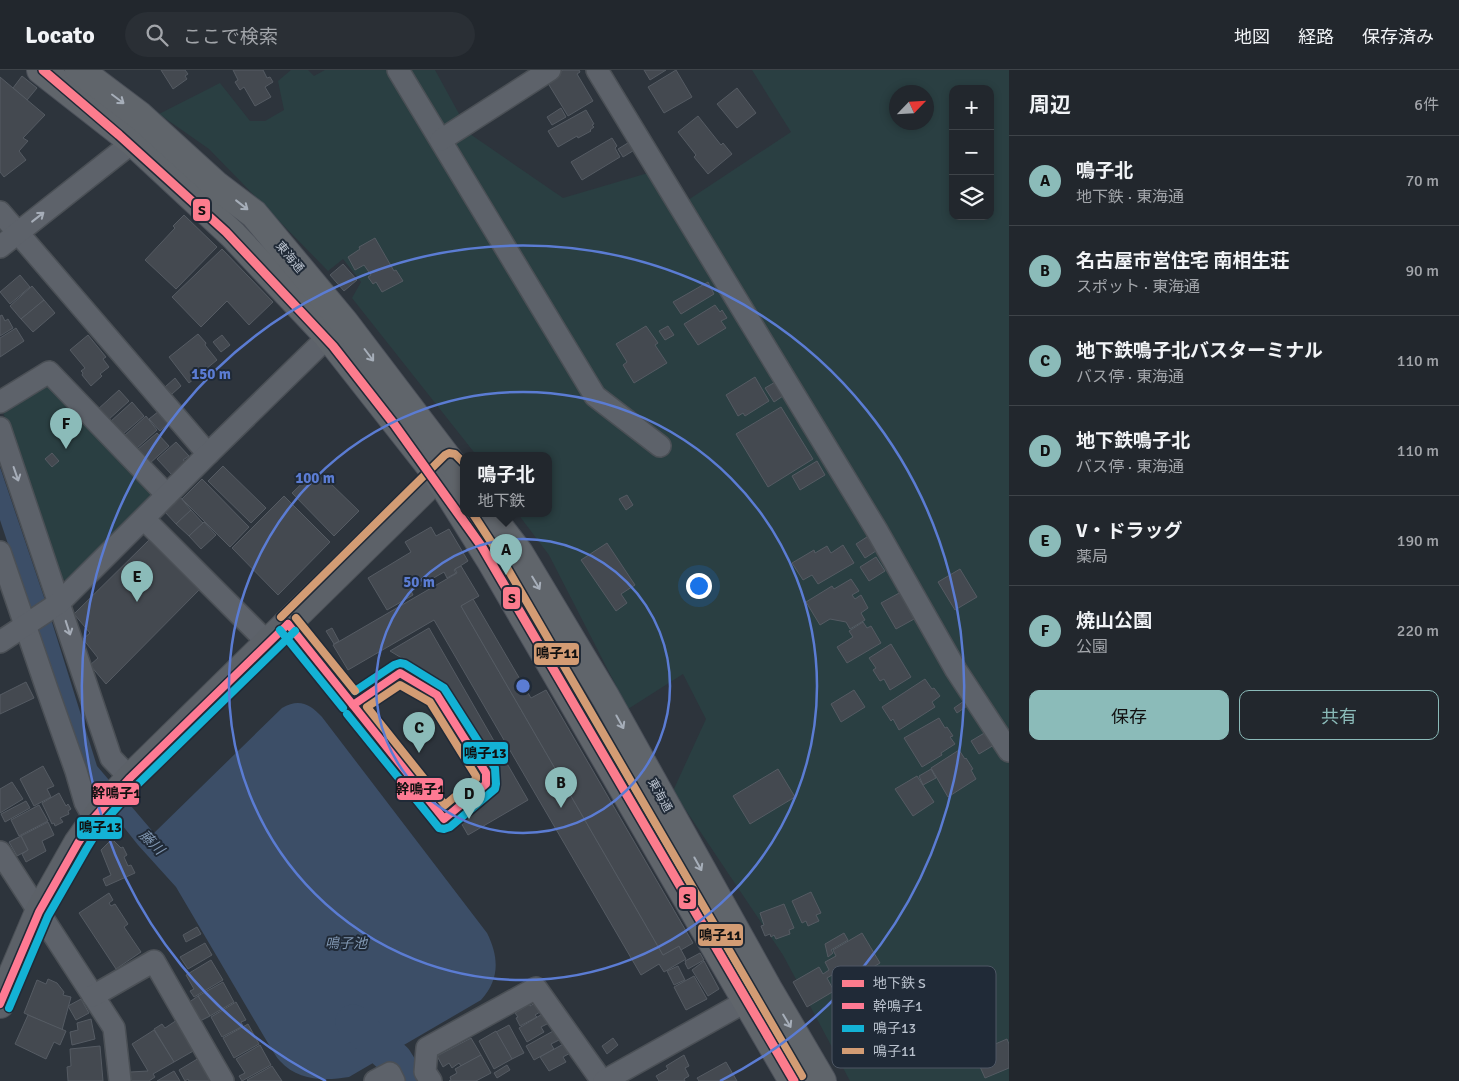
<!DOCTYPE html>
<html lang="ja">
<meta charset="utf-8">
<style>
:root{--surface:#22272d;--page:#2a2f35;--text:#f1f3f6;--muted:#a2a5aa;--line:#3f4449;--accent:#8bbbb9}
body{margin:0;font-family:Signika,"Noto Sans JP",sans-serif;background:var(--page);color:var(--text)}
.controls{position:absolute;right:15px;top:15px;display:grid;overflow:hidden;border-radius:10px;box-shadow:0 2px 8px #0003}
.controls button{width:45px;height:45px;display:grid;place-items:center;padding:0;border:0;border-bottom:1px solid var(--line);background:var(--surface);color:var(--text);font:25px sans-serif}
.compass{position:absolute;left:889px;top:15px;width:45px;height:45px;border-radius:50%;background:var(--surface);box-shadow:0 2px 8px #0003;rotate:65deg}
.you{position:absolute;left:698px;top:515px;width:18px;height:18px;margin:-12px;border:4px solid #fff;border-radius:50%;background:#1a73e8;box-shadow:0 0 0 8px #1a73e833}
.badge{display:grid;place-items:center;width:32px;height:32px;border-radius:50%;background:var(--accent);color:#111;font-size:16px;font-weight:700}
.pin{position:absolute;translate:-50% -41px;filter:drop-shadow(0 1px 2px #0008)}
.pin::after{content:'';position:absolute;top:26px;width:18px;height:15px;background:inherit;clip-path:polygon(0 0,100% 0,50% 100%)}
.popup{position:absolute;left:460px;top:382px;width:92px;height:65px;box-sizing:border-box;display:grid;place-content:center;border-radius:10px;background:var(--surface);filter:drop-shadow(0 1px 4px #0005);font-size:16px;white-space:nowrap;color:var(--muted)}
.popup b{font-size:19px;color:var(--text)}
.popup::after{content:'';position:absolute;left:50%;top:100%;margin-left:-10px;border:10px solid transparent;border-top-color:var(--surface)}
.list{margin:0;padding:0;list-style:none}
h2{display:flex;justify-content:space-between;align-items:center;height:65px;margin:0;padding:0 20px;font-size:21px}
h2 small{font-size:16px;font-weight:400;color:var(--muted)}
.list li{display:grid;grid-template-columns:32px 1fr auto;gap:15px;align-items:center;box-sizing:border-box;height:90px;padding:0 20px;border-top:1px solid var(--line)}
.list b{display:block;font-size:19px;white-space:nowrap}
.list p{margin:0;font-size:16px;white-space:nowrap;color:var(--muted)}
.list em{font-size:16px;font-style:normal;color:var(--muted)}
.actions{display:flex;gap:10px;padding:15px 20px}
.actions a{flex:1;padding:11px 0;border:1px solid var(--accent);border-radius:10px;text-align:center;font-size:18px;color:var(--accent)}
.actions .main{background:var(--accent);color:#111}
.icon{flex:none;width:28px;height:28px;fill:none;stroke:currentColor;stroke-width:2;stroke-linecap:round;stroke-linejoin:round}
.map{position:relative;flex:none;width:1009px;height:1011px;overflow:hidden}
header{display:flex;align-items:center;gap:30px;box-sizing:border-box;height:70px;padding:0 25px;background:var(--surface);border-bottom:1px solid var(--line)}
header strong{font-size:24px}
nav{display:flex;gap:28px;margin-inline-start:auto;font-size:18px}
.search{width:350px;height:45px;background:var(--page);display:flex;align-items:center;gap:12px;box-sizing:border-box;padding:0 18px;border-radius:28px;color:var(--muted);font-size:19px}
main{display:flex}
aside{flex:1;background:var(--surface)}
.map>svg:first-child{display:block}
.green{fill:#2a3f42;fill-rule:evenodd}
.water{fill:#3c4e67}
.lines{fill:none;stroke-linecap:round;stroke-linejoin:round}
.river{stroke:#3c4e67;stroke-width:35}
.building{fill:#444950;stroke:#555b63}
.street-casing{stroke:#4b5056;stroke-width:24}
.secondary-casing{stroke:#4b5056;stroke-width:30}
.primary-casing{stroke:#4b5059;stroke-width:30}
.street{stroke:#5d626a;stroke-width:21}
.secondary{stroke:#5c6168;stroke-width:28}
.primary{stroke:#60656b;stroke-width:28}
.bus-1-casing{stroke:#202a37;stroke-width:11}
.bus-2-casing{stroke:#202a37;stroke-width:11}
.bus-3-casing{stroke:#202a37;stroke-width:11}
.bus-1{stroke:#fe7a93;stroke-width:8}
.bus-2{stroke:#13b2d5;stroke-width:8}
.bus-3{stroke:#d39c74;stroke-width:8}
.metro-1-casing{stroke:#202a37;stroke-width:12}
.metro-1{stroke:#fc7c8d;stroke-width:9}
.oneway{stroke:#a6aeb9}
.oneway2{stroke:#a6adb8}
.ring{fill:none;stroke:#5b7cd3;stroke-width:2.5}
.labels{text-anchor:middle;stroke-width:4;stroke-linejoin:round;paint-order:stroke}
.street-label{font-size:12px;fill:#b8c0cc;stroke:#202a37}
.water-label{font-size:14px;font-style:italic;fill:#8097b2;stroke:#202a37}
.key{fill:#202a37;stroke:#4e5764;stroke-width:1}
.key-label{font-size:14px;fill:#b8c0cc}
.centre{fill:#5b7cd3;stroke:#202a37;stroke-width:2.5}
.ring-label{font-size:15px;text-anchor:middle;font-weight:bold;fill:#5b7cd3;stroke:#202a37;stroke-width:4;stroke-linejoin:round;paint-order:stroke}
.line-badge{stroke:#202a37;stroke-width:2}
.pale-badge-label{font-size:14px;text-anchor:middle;font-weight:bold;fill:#111}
</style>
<header>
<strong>Locato</strong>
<div class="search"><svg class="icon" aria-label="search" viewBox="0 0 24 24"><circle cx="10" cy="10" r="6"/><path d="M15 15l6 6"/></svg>ここで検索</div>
<nav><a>地図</a><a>経路</a><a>保存済み</a></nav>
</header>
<main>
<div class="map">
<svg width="1009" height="1011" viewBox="0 0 1009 1011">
<rect width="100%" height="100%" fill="#2d343c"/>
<!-- green -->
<g class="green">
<path d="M291,0h17l6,6 11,-6h110l35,64 93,64 85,-25 25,37 118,-78 -39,-62h257v1011h-159l-67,-126 -110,-164 33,-72 -23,-45 -55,35 -79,-154 -31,-41h30v-58h-71l-125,-158 9,-16 -18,-23 -15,12 -119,-122 -50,-35 61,-31 30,38h15l19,-11 -6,-29zM953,19h37v127h-37zM896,22h30v30h-30z"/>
<polygon points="42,312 53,314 154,427 70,512 60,508 3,342 7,333"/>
</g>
<!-- water -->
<path class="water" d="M0,397l46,136 51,163 57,67 128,-125c17,-10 28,-4 40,9l165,216c12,24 13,46 -6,67l-132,77c-24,4 -51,4 -69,-16 -4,-4 -7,-10 -11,-16l-93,-158 -38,-42 -51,-64 -87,-261z"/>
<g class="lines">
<!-- river -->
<polyline class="river" points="353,952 395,990 408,1011"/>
</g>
<!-- building -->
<g class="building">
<polygon points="161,0 185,0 188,4 185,6 187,9 173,19"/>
<polygon points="233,0 263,0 267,8 270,7 273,12 265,17 271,27 255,36 244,17 240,20 235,12 238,10"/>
<polygon points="563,0 579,0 580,2 577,4 593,31 568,46 546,10"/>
<polygon points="644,0 666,0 650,10"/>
<polygon points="676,0 692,27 664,43 648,17"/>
<polygon points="22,6 37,18 27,30 13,18"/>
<polygon points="0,7 45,45 23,68 28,71 19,81 26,90 4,107 0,102"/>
<polygon points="737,18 756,43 737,58 717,34"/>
<polygon points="561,38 566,47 552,55 547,47"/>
<polygon points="586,40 594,54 592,55 594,57 590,60 591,61 578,68 577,66 558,77 548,61"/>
<polygon points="698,46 721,75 723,73 732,84 708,104 694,87 696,85 678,62"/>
<polygon points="612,68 617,76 615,78 620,87 582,110 571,92"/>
<polygon points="631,71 636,79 623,87 618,79"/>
<polygon points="184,145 217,177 176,219 145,190 175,158 173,156"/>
<polygon points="375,168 394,201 396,200 403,211 382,222 376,212 373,214 368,207 371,205 364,195 355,200 348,187 360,179 359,177"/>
<polygon points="222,179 273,232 249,255 227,231 201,257 172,227"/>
<polygon points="343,194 357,210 344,221 330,205"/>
<polygon points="20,205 30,217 10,234 0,222"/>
<polygon points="708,212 714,224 681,244 673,232"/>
<polygon points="32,216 44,230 21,249 10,236"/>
<polygon points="44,230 55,243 33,262 21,249"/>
<polygon points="715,235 720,242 722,240 727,248 721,251 726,258 698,275 684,254"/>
<polygon points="2,245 5,251 8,249 13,258 0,266 0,246"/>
<polygon points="646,256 658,273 655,275 667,293 634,313 623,295 627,292 616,274"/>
<polygon points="668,256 674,265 665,270 659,261"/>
<polygon points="16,258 24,271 0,287 0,268"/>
<polygon points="198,264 206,273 205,275 217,290 189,313 169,287"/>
<polygon points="88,265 106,287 103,289 109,297 100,304 102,306 91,316 82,305 83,303 81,301 85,298 70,280"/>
<polygon points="222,265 230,275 221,282 213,272"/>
<polygon points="755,307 769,331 745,346 743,343 738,346 726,325"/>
<polygon points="175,308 181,316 172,324 165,317"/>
<polygon points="777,311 786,324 774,332 765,318"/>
<polygon points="119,320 129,331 107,351 97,340"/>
<polygon points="132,332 144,346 122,365 110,352"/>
<polygon points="781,337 813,389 768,417 736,364"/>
<polygon points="159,341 169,353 160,361 149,349"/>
<polygon points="146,346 157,360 136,379 124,366"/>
<polygon points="157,363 169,376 149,394 137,380"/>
<polygon points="176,372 189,386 183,390 186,392 172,405 157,389"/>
<polygon points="52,383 59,391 52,397 45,389"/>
<polygon points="817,391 825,405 800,420 792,406"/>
<polygon points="223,396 266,438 251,453 208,411"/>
<polygon points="315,401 325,412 327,410 359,441 334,466 292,423"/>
<polygon points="202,409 249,457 230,477 182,429"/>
<polygon points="627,425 633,435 626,440 619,429"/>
<polygon points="284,426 330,472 278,525 232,478"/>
<polygon points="180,427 191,440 176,454 165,442"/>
<polygon points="191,440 203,453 189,466 176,454"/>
<polygon points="204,452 216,465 201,479 189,466"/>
<polygon points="431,457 436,466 449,459 468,491 454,500 456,503 447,508 444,502 411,521 413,525 387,540 368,508 411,482 405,472"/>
<polygon points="870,465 879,479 865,488 856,474"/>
<polygon points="149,470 199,520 106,614 90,595 98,588 83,569 90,563 74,544"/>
<polygon points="607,473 635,515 621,524 627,533 616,541 581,490"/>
<polygon points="843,475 854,493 818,514 812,505 803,510 792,493 814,480 815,483 827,476 831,483"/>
<polygon points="876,487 885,501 869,511 860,497"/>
<polygon points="461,496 479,526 461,536 663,885 679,876 686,889 664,902 659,894 641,905 434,550 348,600 333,575 457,503 455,499"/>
<polygon points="960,499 977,527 955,540 938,512"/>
<polygon points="851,509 859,521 852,525 855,529 861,525 868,538 861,543 865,550 850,559 846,552 830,549 820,555 806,532 832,516 834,519"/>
<polygon points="901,522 916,548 896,559 881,533"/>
<polygon points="473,529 531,628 546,620 693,873 681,880 679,876 663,885 461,536"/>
<polygon points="863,552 867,558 871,556 881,573 847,593 837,577 853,567 849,561"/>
<polygon points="332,558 339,571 334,574 326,561"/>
<polygon points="429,558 528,730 468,765 460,751 498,722 501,714 499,703 467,658 466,646 440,610 406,593 405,590 390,581"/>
<polygon points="891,574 911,607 890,620 884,609 880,611 873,600 876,598 869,588"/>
<polygon points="925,609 932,619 934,618 940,626 932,632 935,637 899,660 893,649 891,651 882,637"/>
<polygon points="26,612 34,628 0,644 0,625"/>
<polygon points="854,620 865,637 841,652 831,634"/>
<polygon points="964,631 967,636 957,643 954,638"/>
<polygon points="939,648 945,658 947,657 953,666 950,667 955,674 941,683 942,685 922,697 904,668"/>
<polygon points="986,662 994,675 979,684 971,671"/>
<polygon points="959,680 965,689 966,688 973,699 971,700 976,709 948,727 931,698"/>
<polygon points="43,696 54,716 47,719 51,727 34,736 20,709"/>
<polygon points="778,699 795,727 750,754 733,726"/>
<polygon points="931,699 936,708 923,715 919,706"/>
<polygon points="917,706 934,732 913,746 895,719"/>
<polygon points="12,712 23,729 0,743 0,719"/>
<polygon points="59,723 66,736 68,734 71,739 68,741 69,744 60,748 63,752 55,756 54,753 52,754 42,733"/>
<polygon points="26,731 30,738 5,752 1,744"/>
<polygon points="39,735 48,751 19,766 11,750"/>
<polygon points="48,752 54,765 42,771 46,781 26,792 22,784 28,780 21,766"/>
<polygon points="21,766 28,780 17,786 9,772"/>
<polygon points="112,769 121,778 123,777 127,785 124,787 128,796 131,795 135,803 106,816 103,809 111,805 101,780"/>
<polygon points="811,822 821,843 816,845 819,851 808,856 806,851 802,853 792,831"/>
<polygon points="109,823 113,830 109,833 111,836 115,834 128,854 124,857 141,882 116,899 79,843"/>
<polygon points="784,834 794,858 789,860 790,864 776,869 774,865 771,867 770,864 765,866 761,856 764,855 760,843"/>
<polygon points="197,857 201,864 186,872 183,865"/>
<polygon points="844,863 848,870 831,880 833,883 828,887 825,874"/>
<polygon points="862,863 880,893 840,917 832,905 827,908 834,921 807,937 793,912 819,897 823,904 829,900 825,892 836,886 833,880"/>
<polygon points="205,873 212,885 188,899 180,887"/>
<polygon points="700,883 704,890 688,899 685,893 686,893 685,891"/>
<polygon points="211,890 223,910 194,927 190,921 194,919 186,905"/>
<polygon points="704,891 719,919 708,926 692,900"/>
<polygon points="678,896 685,910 674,915 667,901"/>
<polygon points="694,906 707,929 686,940 674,917"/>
<polygon points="48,909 57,913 64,922 63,925 71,927 62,960 24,943 37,910 46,914"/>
<polygon points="223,912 234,932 210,946 198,926"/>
<polygon points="198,926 210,946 198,952 188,933"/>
<polygon points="81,929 89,943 76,950 68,936"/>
<polygon points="236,932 246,950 241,952 243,956 222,967 211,947"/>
<polygon points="535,933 540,942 535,945 537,947 520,956 516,948 518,947 515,943 530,934 530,936"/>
<polygon points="544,943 549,953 541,957 544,962 527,972 519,958"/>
<polygon points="28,945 66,961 60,975 54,972 46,989 15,974"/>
<polygon points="91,949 95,969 72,975 70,962 78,960 77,953"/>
<polygon points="177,950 195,980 174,992 154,959 162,954 165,958"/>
<polygon points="248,954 259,974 234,988 223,968"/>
<polygon points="509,955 524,983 512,989 496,962"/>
<polygon points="154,960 174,992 153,1004 155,1007 149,1011 131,1011 130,1002 148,1001 132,974"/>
<polygon points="555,960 561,969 551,974 554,979 534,990 526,976"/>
<polygon points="496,961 512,989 494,999 479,971"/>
<polygon points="471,968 481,985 461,996 459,993 452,998 449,993 443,997 437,986"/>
<polygon points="613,968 618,975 607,984 602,976"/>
<polygon points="1007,969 1009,974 1009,998 985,1008 974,983"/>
<polygon points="567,972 572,982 563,987 566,992 549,1001 540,987"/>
<polygon points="260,975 271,995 242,1011 239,1006 245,1003 236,989"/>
<polygon points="100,976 103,1011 68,1011 67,997 71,996 70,979"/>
<polygon points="481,985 491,1003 476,1011 449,1011 451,1010 450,1007 457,1003 455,999"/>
<polygon points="684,985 689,996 685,998 689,1006 684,1009 685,1011 659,1011 656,1006 668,999 666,996"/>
<polygon points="199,988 212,1010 209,1011 189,1011 188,1009 185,1011 179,1000"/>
<polygon points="726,992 737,1011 699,1011 697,1008"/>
<polygon points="507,995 510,1000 497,1008 494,1003"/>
<polygon points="272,996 282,1011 248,1011 247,1010"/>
<polygon points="174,1001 180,1011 157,1011"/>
</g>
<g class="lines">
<defs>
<g id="street">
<polyline points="398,0 595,326 660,376"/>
<polyline points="597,0 876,459 956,600 1009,681"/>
<polyline points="441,70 550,0"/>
<polyline points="0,142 208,384"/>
<polyline points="0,177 133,72"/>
<polyline points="0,332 49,302 167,425"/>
<polyline points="0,358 111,688 130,708"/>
<polyline points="144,449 269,574"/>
<polyline points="0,482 47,619 76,701 85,732 94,748"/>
<polyline points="0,572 59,533 208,384 339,256"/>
<polyline points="0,782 114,958 120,1011"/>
<polyline points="93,926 154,891 223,1011"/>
<polyline points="375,1011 390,1003 394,1011"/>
<polyline points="431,1011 425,1002 427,978 536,918 602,1011"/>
<polyline points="604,1011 759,924"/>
</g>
<polyline id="secondary" points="0,934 39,842 78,773 102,739 130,708 451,393"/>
<g id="primary">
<polyline points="41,0 133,72 233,165 328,266 438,406 490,489 793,1011"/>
<polyline points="79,0 140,46 217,116 254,144 344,252 464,410"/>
<polyline points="489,444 519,483 606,628 768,919 822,1011"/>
</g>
</defs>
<!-- street casing -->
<use href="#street" class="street-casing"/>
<!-- secondary casing -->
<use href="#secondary" class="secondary-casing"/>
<!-- primary casing -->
<use href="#primary" class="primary-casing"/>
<!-- street -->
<use href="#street" class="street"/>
<!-- secondary -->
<use href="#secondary" class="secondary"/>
<!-- primary -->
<use href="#primary" class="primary"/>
<defs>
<g id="bus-1">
<polyline points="288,554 353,635"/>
<polygon points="400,603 437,625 486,703 486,714 444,749 353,635"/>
<polyline points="0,934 39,842 78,773 94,748 130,708 288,554"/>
</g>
<g id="bus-2">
<polyline points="280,560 343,638"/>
<polyline points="347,644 439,758 444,759 450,757 495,719 496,714 495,698 444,618 405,594 400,593 394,595 355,621"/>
<polyline points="9,938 48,846 87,778 102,754 137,715 295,561"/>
</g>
<g id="bus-3">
<polyline points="473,444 499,484 802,1006"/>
<polyline points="281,547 445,385 449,383 455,384 464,393"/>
<polyline points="296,548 355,621"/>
<polygon points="400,615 430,632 476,706 476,709 445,735 367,637"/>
</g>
</defs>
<!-- bus-1 casing -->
<use href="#bus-1" class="bus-1-casing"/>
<!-- bus-2 casing -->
<use href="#bus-2" class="bus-2-casing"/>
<!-- bus-3 casing -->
<use href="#bus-3" class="bus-3-casing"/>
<!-- bus-1 -->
<use href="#bus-1" class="bus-1"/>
<!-- bus-2 -->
<use href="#bus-2" class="bus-2"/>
<!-- bus-3 -->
<use href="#bus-3" class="bus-3"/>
<defs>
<polyline id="metro-1" points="43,0 119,65 226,162 333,276 394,354 482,477 794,1011"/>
</defs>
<!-- metro-1 casing -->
<use href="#metro-1" class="metro-1-casing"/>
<!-- metro-1 -->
<use href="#metro-1" class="metro-1"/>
</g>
<!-- one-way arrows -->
<defs><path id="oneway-shaft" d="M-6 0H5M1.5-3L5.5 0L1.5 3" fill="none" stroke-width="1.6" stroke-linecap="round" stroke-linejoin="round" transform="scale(1.25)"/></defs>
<g class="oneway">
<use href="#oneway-shaft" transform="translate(118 29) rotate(37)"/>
<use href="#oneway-shaft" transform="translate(242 135) rotate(38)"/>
<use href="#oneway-shaft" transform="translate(369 285) rotate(53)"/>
<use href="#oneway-shaft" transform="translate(536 513) rotate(59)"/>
<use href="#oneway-shaft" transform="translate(620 652) rotate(61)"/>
<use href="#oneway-shaft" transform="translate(698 794) rotate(61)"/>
<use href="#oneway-shaft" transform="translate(787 951) rotate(59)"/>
</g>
<g class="oneway2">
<use href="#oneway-shaft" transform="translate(38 147) rotate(-38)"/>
<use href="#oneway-shaft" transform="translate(16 404) rotate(71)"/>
<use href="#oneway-shaft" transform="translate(68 558) rotate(72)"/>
</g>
<!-- distance rings -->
<g class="ring">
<circle cx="523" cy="616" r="147"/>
<circle cx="523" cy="616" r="294"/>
<path d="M326 1011A441 441 0 1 1 720 1011"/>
</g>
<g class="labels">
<!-- street labels -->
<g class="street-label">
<text transform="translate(290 187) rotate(50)" y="4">東海通</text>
<text transform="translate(660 725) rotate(61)" y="4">東海通</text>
</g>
<!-- water labels -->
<g class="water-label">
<text transform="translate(152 772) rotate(45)" y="5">藤川</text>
<text x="346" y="878">鳴子池</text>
</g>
</g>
<!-- legend -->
<rect x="832" y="896" width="164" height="102" rx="8" class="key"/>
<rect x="842" y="910" width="22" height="7" fill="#fc7c8d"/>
<rect x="842" y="933" width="22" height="6" fill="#fe7a93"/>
<rect x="842" y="955" width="22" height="7" fill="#13b2d5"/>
<rect x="842" y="978" width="22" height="6" fill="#d39c74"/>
<g class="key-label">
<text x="873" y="918">地下鉄 S</text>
<text x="873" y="941">幹鳴子1</text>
<text x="873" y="963">鳴子13</text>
<text x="873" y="986">鳴子11</text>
</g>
<circle cx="523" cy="616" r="8" class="centre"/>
<g class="ring-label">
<text x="211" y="309">150 m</text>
<text x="315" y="413">100 m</text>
<text x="419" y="517">50 m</text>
</g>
<g class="line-badge">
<rect x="192" y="128" width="19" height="24" rx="5" fill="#fc7c8d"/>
<rect x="502" y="516" width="19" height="24" rx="5" fill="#fc7c8d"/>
<rect x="533" y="572" width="47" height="24" rx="5" fill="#d39c74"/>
<rect x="462" y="671" width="47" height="24" rx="5" fill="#13b2d5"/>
<rect x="396" y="707" width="48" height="24" rx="5" fill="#fe7a93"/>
<rect x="92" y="712" width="48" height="24" rx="5" fill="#fe7a93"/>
<rect x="76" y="746" width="47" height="24" rx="5" fill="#13b2d5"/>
<rect x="678" y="816" width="19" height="24" rx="5" fill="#fc7c8d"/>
<rect x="697" y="853" width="47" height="24" rx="5" fill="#d39c74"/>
</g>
<g class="pale-badge-label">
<text x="202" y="145">S</text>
<text x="512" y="533">S</text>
<text x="557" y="588">鳴子11</text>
<text x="485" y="688">鳴子13</text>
<text x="420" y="724">幹鳴子1</text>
<text x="116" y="728">幹鳴子1</text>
<text x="100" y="762">鳴子13</text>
<text x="687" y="833">S</text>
<text x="720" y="870">鳴子11</text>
</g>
</svg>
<div class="controls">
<button>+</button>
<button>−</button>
<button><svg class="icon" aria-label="layers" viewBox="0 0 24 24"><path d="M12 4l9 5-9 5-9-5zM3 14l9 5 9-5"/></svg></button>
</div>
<svg class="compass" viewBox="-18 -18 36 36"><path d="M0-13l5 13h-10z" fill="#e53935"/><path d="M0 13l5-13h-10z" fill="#a2a5aa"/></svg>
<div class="you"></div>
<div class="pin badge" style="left:506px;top:505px">A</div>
<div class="popup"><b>鳴子北</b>地下鉄</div>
<div class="pin badge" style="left:561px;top:738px">B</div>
<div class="pin badge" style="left:419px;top:683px">C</div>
<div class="pin badge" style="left:469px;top:749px">D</div>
<div class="pin badge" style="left:137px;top:532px">E</div>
<div class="pin badge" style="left:66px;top:379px">F</div>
</div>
<aside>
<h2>周辺<small>6件</small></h2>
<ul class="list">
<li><span class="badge">A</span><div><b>鳴子北</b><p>地下鉄 · 東海通</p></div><em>70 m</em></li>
<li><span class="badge">B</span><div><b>名古屋市営住宅 南相生荘</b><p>スポット · 東海通</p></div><em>90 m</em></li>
<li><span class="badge">C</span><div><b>地下鉄鳴子北バスターミナル</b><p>バス停 · 東海通</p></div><em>110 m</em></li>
<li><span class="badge">D</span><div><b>地下鉄鳴子北</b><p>バス停 · 東海通</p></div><em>110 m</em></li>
<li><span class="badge">E</span><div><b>V・ドラッグ</b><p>薬局</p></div><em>190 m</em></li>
<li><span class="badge">F</span><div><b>焼山公園</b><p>公園</p></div><em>220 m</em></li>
</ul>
<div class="actions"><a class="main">保存</a><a>共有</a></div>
</aside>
</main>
